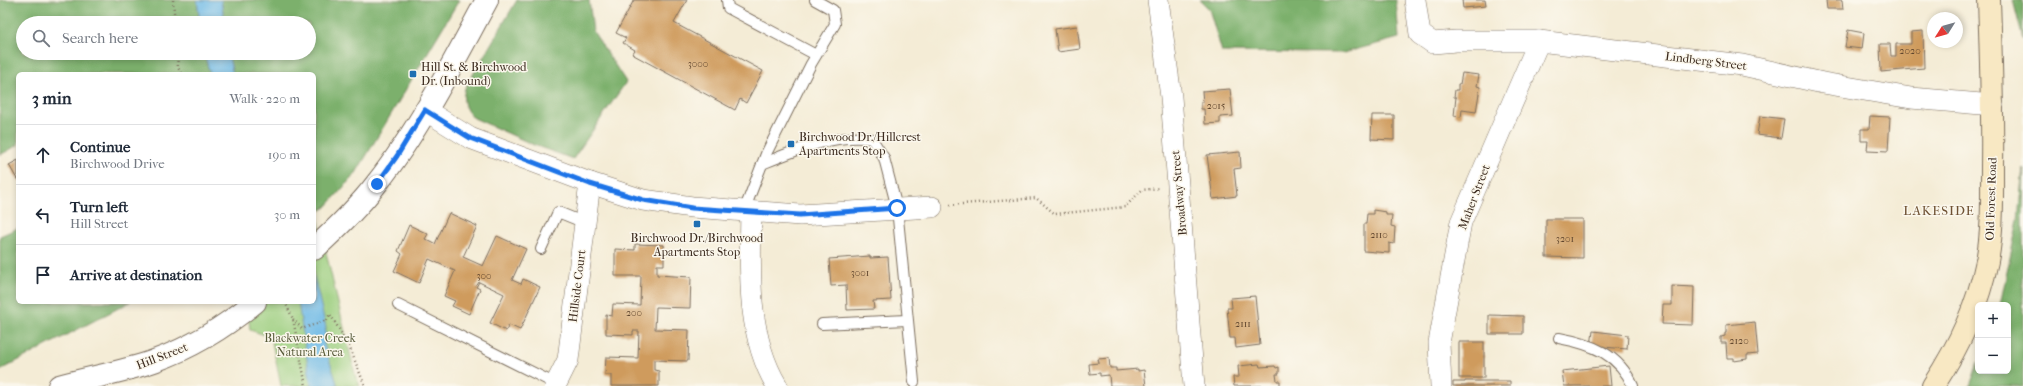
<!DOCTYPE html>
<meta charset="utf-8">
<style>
:root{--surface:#fff;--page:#f6f6f7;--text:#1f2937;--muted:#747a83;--line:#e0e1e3}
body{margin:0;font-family:"IM FELL French Canon",serif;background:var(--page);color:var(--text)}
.controls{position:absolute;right:12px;bottom:12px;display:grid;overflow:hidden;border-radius:6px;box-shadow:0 2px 6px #0003}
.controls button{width:36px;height:36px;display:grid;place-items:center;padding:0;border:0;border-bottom:1px solid var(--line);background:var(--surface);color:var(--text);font:20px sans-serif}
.compass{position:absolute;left:1927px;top:12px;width:36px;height:36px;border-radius:50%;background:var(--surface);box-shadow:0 2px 6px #0003;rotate:233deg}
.stop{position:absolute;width:12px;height:12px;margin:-9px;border:3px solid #1a73e8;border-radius:50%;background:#fff}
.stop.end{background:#1a73e8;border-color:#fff;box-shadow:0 1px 4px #0008}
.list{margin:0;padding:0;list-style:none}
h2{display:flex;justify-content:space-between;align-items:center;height:52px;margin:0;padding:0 16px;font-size:17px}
h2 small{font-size:13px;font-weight:400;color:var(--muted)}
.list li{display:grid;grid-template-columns:26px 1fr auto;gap:12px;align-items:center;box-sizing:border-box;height:60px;padding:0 16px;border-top:1px solid var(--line)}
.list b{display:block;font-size:15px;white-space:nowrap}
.list p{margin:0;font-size:13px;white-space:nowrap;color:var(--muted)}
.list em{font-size:13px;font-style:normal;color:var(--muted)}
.icon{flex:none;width:22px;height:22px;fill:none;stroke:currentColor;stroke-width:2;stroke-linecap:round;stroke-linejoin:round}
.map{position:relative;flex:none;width:2023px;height:386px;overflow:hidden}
.search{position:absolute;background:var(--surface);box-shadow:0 2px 6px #0003;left:16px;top:16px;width:300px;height:44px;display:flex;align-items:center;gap:10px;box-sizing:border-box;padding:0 14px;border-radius:22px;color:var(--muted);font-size:15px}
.panel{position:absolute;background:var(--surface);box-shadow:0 2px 6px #0003;left:16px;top:72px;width:300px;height:232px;border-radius:6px}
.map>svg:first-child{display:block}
.green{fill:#9acd7d;stroke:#6a7c4e}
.forest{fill:#7bb06c;stroke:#5b6d45}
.water{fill:#6db9e6;stroke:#547282}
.building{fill:#cf9b5d}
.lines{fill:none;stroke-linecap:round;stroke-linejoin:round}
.service-casing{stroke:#7c6e5e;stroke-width:12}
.minor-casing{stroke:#7c6e5e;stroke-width:22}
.tertiary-casing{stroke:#7c6e5e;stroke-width:24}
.secondary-casing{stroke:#7c6e5e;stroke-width:24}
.path{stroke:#7c6e5e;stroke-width:2.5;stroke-dasharray:1 3;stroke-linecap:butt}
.service{stroke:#fff;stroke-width:10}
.minor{stroke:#fff;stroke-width:21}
.tertiary{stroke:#fff;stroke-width:22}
.secondary{stroke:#f8e8c3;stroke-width:22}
.route{stroke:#1a73e8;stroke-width:5}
.poi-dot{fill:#1f6fb2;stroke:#fbf7ec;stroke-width:1.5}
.labels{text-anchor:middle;stroke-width:3;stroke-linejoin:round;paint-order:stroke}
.number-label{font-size:10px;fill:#60462e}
.street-label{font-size:12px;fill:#3b2a1e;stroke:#fbf7ec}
.poi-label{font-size:12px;fill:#3b2a1e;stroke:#fbf7ec;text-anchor:start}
.park-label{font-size:12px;fill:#585b3a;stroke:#fbf7ec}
.neighbourhood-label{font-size:13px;letter-spacing:1px;fill:#6f5234;stroke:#fbf7ec}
</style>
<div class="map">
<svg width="2023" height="386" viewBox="0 0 2023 386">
<rect width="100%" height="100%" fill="#fbf7ec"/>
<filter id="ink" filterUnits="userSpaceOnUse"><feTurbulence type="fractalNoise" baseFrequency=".025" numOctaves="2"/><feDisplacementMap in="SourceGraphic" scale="8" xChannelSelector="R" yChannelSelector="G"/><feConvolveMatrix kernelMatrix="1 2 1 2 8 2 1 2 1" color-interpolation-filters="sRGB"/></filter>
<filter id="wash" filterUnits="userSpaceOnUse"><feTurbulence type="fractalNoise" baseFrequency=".012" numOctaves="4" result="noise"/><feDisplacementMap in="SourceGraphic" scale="16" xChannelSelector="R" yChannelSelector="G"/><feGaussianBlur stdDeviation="0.9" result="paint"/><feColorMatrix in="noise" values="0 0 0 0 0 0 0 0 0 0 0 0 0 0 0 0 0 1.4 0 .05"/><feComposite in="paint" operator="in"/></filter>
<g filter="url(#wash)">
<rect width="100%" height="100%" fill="#f4ecd6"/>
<!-- green -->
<polygon class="green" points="314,202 355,374 360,386 281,386 271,337 250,330 247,302 314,302"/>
<!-- forest -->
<g class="forest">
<polygon points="0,0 197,0 200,23 23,23 23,53 204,53 210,74 18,74 18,145 0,155"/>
<polygon points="221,0 459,0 356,173 326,207 314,214 314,74 233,74 228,53 309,53 309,23 225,23"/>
<path d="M517,0h72l4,31 33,51 -53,77 -39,-14 -60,-27c-10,-8 -12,-17 -9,-30z"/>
<polygon points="1200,0 1396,0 1399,38 1343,53 1222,52 1209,9"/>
<polygon points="2013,0 2023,0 2023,40"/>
<polygon points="2023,168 2023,386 1970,386 1978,363 1978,371 2008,371 2008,305 2000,305 2018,220"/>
<polygon points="18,228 18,302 130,302 0,370 0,236"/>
</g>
<!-- water -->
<g class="water">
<polygon points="197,0 221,0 225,23 200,23"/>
<polygon points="204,53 228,53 233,74 210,74"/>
<polygon points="314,276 326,327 324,344 338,386 311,386 298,302 314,302"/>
</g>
<g id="blocks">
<!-- building -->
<g class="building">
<polygon points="634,0 687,0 674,23 763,71 746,103 740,99 735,110 632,54 635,50 623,43 626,38 616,33"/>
<polygon points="1462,0 1485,0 1486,6 1463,8"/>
<polygon points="1826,0 1842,0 1843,9 1827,9"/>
<polygon points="1077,26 1080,49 1058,52 1055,29"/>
<polygon points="1848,30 1864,33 1862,49 1845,47"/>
<polygon points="1923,31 1924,68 1881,72 1880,44 1890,44 1891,56 1896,56 1896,44 1911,44 1911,32"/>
<polygon points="1462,73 1479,75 1477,86 1480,87 1476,112 1462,110 1461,117 1454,116 1456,97 1454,97 1455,90 1458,90 1458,84 1460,84"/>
<polygon points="1230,89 1233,116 1220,117 1220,123 1205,124 1204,109 1201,109 1201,102 1203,102 1202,91"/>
<polygon points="1372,115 1394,115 1394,140 1371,139"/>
<polygon points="1760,116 1784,119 1781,138 1757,135"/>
<polygon points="1870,116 1890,117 1888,151 1867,150 1868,141 1861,141 1861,129 1869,129"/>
<polygon points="1240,152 1241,168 1234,169 1237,196 1213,199 1207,155"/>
<polygon points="18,160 18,181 9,165"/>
<polygon points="1373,210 1386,212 1386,215 1392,215 1391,226 1395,227 1394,244 1389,243 1389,253 1364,251 1364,224 1366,224 1367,214 1373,214"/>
<polygon points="449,213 477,226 463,257 483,266 497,236 526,249 512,280 521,284 523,279 540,287 520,330 509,325 506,331 490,323 504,294 479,282 476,287 480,289 469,314 452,306 455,301 444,296 455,271 429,259 419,283 394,271 402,254 398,251 409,225 428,234 425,239 435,244"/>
<polygon points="1546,219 1583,219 1583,258 1546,257"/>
<polygon points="635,244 664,245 664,265 657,265 657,275 691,277 690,308 656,307 655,329 689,330 688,361 654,360 654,370 659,371 659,386 611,386 611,375 605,375 606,357 638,358 639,331 633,331 633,335 606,334 606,315 612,316 613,304 640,305 641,276 615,276 615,249 635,250"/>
<polygon points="870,256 870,258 888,257 891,300 873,301 874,309 847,310 846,285 831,286 829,259"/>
<polygon points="1672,286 1694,287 1693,325 1662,324 1663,305 1672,305"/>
<polygon points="1255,296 1260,345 1236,348 1235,338 1230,338 1227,308 1232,308 1231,298"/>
<polygon points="1489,315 1523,316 1523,334 1489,334"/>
<polygon points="1755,322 1758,354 1747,355 1747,359 1734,361 1734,358 1727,358 1726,343 1721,343 1721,337 1725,336 1725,333 1726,333 1726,325"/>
<polygon points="1593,331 1628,335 1627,349 1591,346"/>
<rect x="1459" y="342" width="25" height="36"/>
<polygon points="1109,358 1110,368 1116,368 1116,371 1138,369 1138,371 1144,370 1146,386 1110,386 1109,375 1100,376 1100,373 1090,374 1089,364 1099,363 1098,359"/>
<polygon points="1259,364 1260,367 1275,366 1276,368 1279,367 1279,374 1276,374 1277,381 1280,381 1280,386 1234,386 1233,377 1239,377 1238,366"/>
<polygon points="1609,366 1611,386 1564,386 1562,371"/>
<polygon points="1465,381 1510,381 1510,386 1453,386 1453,382 1465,382"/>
</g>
</g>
</g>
<g filter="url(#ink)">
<use href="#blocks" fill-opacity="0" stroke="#7c6e5e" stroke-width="1"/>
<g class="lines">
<defs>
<g id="service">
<polyline points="727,0 728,8 816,55"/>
<path d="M762,164c34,-14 73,-31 110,-25l12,19 13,50 17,174"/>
<polyline points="744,211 766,154 811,64 835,24 833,10 815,0"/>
<polyline points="541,249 558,212 585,223"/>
<polyline points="398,305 556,384"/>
<polyline points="822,324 907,320"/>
<path d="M1559,338c33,6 60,16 74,48"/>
</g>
<g id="minor">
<polyline points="1158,0 1171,97 1194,386"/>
<polyline points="1415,0 1420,34 1433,43 1456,41 1539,41 1742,65 1823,83 1911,98 1993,105"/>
<polyline points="425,110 470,138 590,183 643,200 692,207 800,215 932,207"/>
<path d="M751,212c-1,58 -5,122 26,174"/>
<polyline points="555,386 568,360 590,183"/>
<polyline points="1441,386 1439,343 1461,222 1539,41"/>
</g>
<g id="tertiary">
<path d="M314,249c22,-20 45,-42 63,-66 42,-53 78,-124 110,-183"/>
<path d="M59,386c32,-9 64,-14 95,-25 37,-13 71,-34 101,-59"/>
</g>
<path id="secondary" d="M1933,386c25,-38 45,-80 54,-125 6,-31 5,-63 5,-94 1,-56 -1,-111 -3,-167"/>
</defs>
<!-- service casing -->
<use href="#service" class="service-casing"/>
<!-- minor casing -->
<use href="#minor" class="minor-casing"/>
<!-- tertiary casing -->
<use href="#tertiary" class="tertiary-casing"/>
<!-- secondary casing -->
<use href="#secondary" class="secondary-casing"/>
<!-- path -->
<g class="path">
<polyline points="173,0 175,23"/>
<polyline points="177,53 178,68 182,74"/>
<polyline points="950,205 1036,198 1055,214 1125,207 1142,190 1160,188"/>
<polyline points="285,302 293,319 306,386"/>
<polyline points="293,319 302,329 327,320 330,314 349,346 365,386"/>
</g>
<!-- service -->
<use href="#service" class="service"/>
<!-- minor -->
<use href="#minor" class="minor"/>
<!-- tertiary -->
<use href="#tertiary" class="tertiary"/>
<!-- secondary -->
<use href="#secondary" class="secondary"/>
</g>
</g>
<g class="lines" filter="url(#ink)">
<!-- route -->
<polyline class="route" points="377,184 397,156 425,110 470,138 590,184 643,200 692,208 800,215 897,208"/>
</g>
<!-- markers -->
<g class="poi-dot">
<rect x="409" y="70" width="8" height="8" rx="2"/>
<rect x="787" y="140" width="8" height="8" rx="2"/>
<rect x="693" y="220" width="8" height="8" rx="2"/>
</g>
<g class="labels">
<!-- number labels -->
<g class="number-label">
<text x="1910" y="54">2020</text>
<text x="698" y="67">3000</text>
<text x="1216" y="109">2015</text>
<text x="1379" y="238">2110</text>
<text x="1565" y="242">3201</text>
<text x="860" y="276">3001</text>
<text x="484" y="279">300</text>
<text x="634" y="316">200</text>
<text x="1243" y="327">2111</text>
<text x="1739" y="344">2120</text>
</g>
<!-- street labels -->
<g class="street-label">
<text transform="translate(1706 61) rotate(7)" y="4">Lindberg Street</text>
<text transform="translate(1179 193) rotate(-95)" y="4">Broadway Street</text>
<text transform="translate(1474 197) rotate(-69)" y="4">Maher Street</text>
<text transform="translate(1991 199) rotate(-88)" y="4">Old Forest Road</text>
<text transform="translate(577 286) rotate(-83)" y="4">Hillside Court</text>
<text transform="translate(162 356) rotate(-21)" y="4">Hill Street</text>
</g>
<!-- poi labels -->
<g class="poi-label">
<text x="421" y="71">Hill St. &amp; Birchwood<tspan x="421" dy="14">Dr. (Inbound)</tspan></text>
<text x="799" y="141">Birchwood Dr./Hillcrest<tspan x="799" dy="14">Apartments Stop</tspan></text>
<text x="697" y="242" text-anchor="middle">Birchwood Dr./Birchwood<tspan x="697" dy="14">Apartments Stop</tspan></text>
</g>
<!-- park labels -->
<g class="park-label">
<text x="310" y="342">Blackwater Creek<tspan x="310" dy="14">Natural Area</tspan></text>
</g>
<!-- neighbourhood labels -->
<g class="neighbourhood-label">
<text x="1939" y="215">LAKESIDE</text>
</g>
</g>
</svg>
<div class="controls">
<button>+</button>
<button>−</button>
</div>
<svg class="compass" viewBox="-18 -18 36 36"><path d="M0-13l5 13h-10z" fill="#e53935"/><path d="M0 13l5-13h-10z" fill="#747a83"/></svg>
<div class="stop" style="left:897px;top:208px"></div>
<div class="stop end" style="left:377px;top:184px"></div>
<div class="search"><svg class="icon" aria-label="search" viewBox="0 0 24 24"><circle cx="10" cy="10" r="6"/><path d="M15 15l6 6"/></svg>Search here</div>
<section class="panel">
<h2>3 min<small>Walk · 220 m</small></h2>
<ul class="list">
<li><svg class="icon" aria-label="ahead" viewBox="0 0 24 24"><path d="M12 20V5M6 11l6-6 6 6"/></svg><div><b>Continue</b><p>Birchwood Drive</p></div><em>190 m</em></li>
<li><svg class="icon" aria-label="left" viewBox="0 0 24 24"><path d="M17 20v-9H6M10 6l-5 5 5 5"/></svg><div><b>Turn left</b><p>Hill Street</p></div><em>30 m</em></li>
<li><svg class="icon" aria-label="arrive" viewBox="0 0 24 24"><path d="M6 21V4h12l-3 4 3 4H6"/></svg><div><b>Arrive at destination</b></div></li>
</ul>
</section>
</div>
